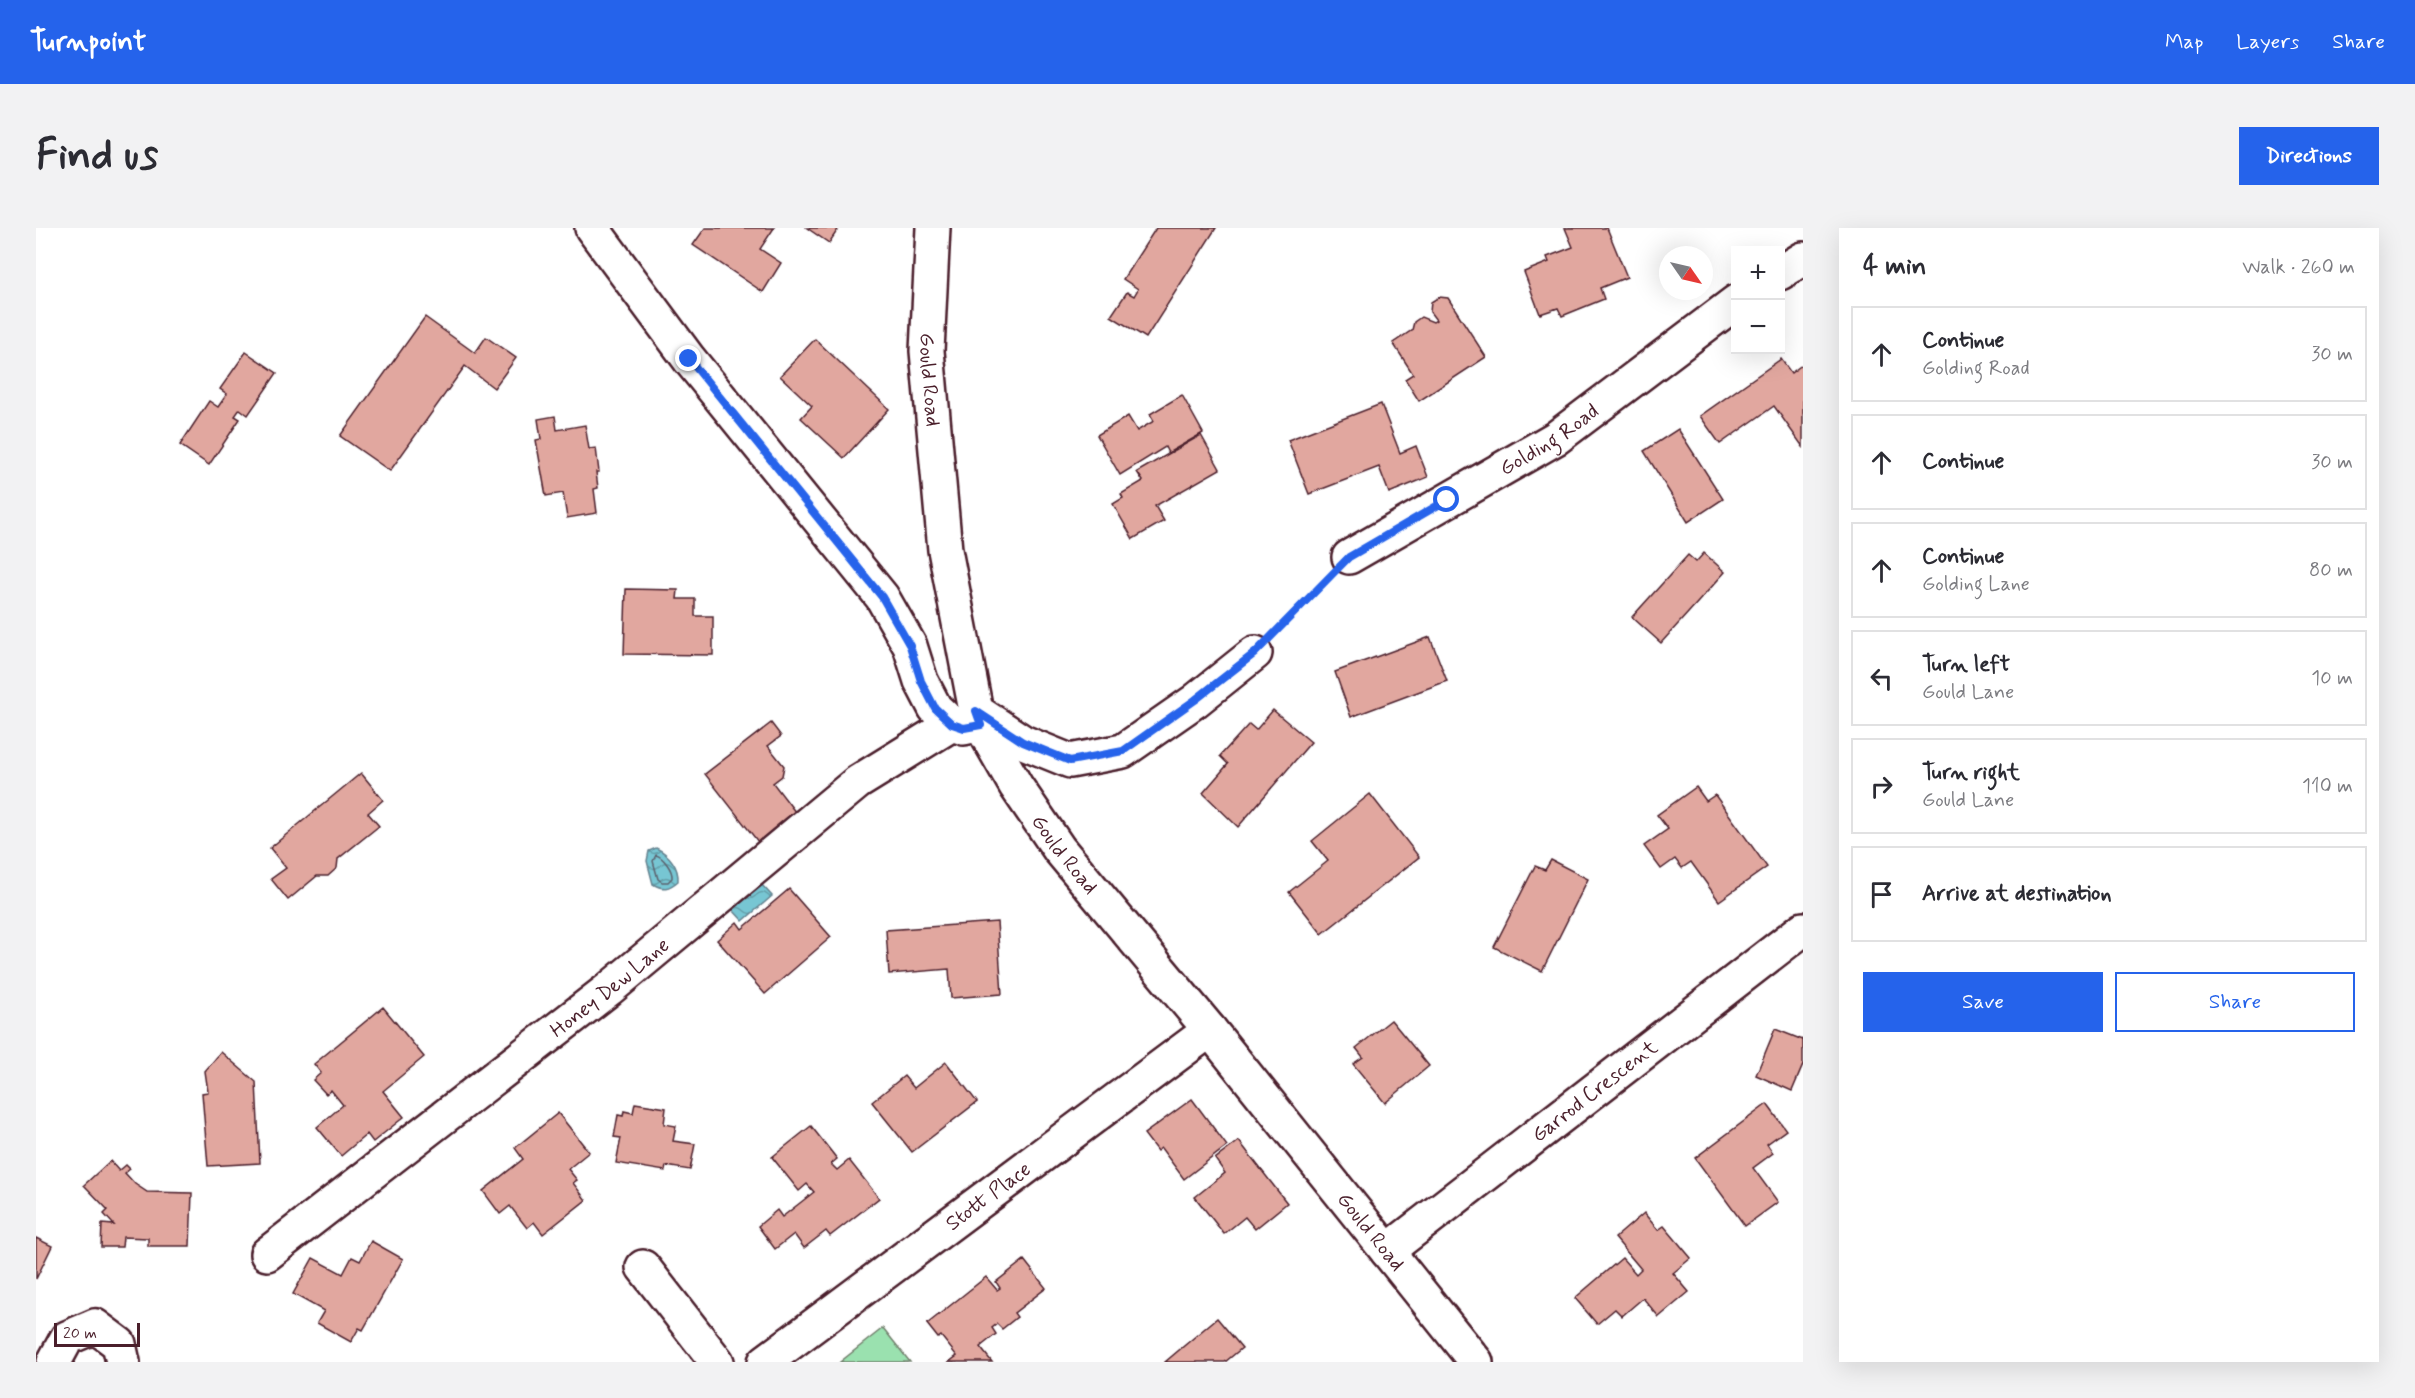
<!DOCTYPE html>
<meta charset="utf-8">
<style>
:root{--surface:#fff;--page:#f2f2f3;--text:#2b2b33;--muted:#7c7c81;--line:#e1e1e2;--accent:#2563eb}
body{margin:0;font-family:Mynerve,sans-serif;background:var(--page);color:var(--text)}
.controls{position:absolute;right:18px;top:18px;display:grid;overflow:hidden;border-radius:0px;box-shadow:0 6px 24px #0002}
.controls button{width:54px;height:54px;display:grid;place-items:center;padding:0;border:0;border-bottom:2px solid var(--line);background:var(--surface);color:var(--text);font:30px sans-serif}
.compass{position:absolute;left:1623px;top:18px;width:54px;height:54px;border-radius:50%;background:var(--surface);box-shadow:0 6px 24px #0002;rotate:124deg}
.scale{position:absolute;left:18px;bottom:15px;width:86px;box-sizing:border-box;padding-left:6px;border:3px solid #4a1f2b;border-top:0;font-size:16px;line-height:21px;white-space:nowrap;color:#4a1f2b;-webkit-text-stroke:4px #fff;paint-order:stroke}
.stop{position:absolute;width:18px;height:18px;margin:-14px;border:4px solid #2563eb;border-radius:50%;background:#fff}
.stop.end{background:#2563eb;border-color:#fff;box-shadow:0 2px 6px #0008}
.list{margin:0;padding:0;list-style:none}
h2{display:flex;justify-content:space-between;align-items:center;height:78px;margin:0;padding:0 24px;font-size:26px}
h2 small{font-size:20px;font-weight:400;color:var(--muted)}
.list li{display:grid;grid-template-columns:39px 1fr auto;gap:18px;align-items:center;box-sizing:border-box;height:96px;margin:0 12px 12px;padding:0 12px;border:2px solid var(--line);border-radius:0px}
.list b{display:block;font-size:22px;white-space:nowrap}
.list p{margin:0;font-size:20px;white-space:nowrap;color:var(--muted)}
.list em{font-size:20px;font-style:normal;color:var(--muted)}
.actions{display:flex;gap:12px;padding:18px 24px}
.actions a{flex:1;padding:14px 0;border:2px solid var(--accent);border-radius:0px;text-align:center;font-size:21px;color:var(--accent)}
.actions .main{background:var(--accent);color:#fff}
.icon{flex:none;width:33px;height:33px;fill:none;stroke:currentColor;stroke-width:2;stroke-linecap:round;stroke-linejoin:round}
.map{position:relative;flex:none;width:1767px;height:1134px;overflow:hidden;border-radius:0px}
header{display:flex;align-items:center;gap:36px;box-sizing:border-box;height:84px;padding:0 30px;background:var(--accent);color:#fff}
header strong{font-size:28px}
nav{display:flex;gap:33px;margin-inline-start:auto;font-size:21px}
.intro{display:flex;align-items:center;justify-content:space-between;box-sizing:border-box;height:144px;padding:0 36px}
h1{margin:0;font-size:42px}
.button{padding:15px 27px;border-radius:0px;background:var(--accent);color:#fff;font-size:21px;font-weight:700}
main{display:flex;gap:36px;padding:0 36px}
aside{flex:1;background:var(--surface);border-radius:0px;box-shadow:0 6px 24px #0002}
.map>svg:first-child{display:block}
.grass{fill:#9ae1af;stroke:#72806d;stroke-width:1.5}
.water{fill:url(#water-waves);stroke:#658390;stroke-width:1.5}
.lines{fill:none;stroke-linecap:round;stroke-linejoin:round}
.shore{stroke:#5c626e;stroke-width:1.5}
.building{fill:#e1a79f;stroke:#4a1f2b;stroke-width:1.5}
.minor-casing{stroke:#4a1f2b;stroke-width:38}
.path{stroke:#4a1f2b;stroke-width:4;stroke-dasharray:4.5 4.5;stroke-linecap:butt}
.minor{stroke:#fff;stroke-width:33}
.route{stroke:#2563eb;stroke-width:8}
.labels{text-anchor:middle;stroke-width:5;stroke-linejoin:round;paint-order:stroke}
.street-label{font-size:21px;fill:#4a1f2b;stroke:#fff}
</style>
<header>
<strong>Turnpoint</strong>
<nav><a>Map</a><a>Layers</a><a>Share</a></nav>
</header>
<div class="intro"><h1>Find us</h1><a class="button">Directions</a></div>
<main>
<div class="map">
<svg width="1767" height="1134" viewBox="0 0 1767 1134">
<defs>
<pattern id="water-waves" width="16" height="10" patternUnits="userSpaceOnUse" patternTransform="scale(1.5)"><rect width="16" height="10" fill="#77c6d3"/><path d="M0 5q4-4 8 0t8 0" fill="none" stroke="#64a0ab"/></pattern>
</defs>
<rect width="100%" height="100%" fill="#fff"/>
<filter id="ink" filterUnits="userSpaceOnUse"><feTurbulence type="fractalNoise" baseFrequency=".0167" numOctaves="2"/><feDisplacementMap in="SourceGraphic" scale="12" xChannelSelector="R" yChannelSelector="G"/><feConvolveMatrix kernelMatrix="1 2 1 2 8 2 1 2 1" color-interpolation-filters="sRGB"/></filter>
<g filter="url(#ink)">
<!-- grass -->
<polygon class="grass" points="847,1100 874,1134 804,1134"/>
<!-- water -->
<g class="water">
<path d="M620,620c13,6 23,19 22,33 -9,8 -15,9 -25,3l-6,-23 2,-10z"/>
<polygon points="726,657 736,668 707,693 697,682 703,677 702,675"/>
</g>
<g class="lines">
<!-- shore -->
<path class="shore" d="M620,627c7,2 17,15 16,23l-4,4h-6l-4,-3 -5,-18z"/>
</g>
<!-- building -->
<g class="building">
<polygon points="669,0 738,0 724,21 745,35 727,64 657,17"/>
<polygon points="771,0 803,0 793,15"/>
<polygon points="1120,0 1180,0 1110,110 1075,88 1091,64 1098,68 1102,61 1087,51"/>
<polygon points="1529,0 1571,0 1591,49 1564,60 1568,71 1526,88 1522,80 1504,86 1488,44 1513,34 1511,29 1537,19"/>
<polygon points="1403,69 1412,70 1450,129 1383,173 1369,151 1377,146 1357,115 1376,102 1378,94 1385,89 1397,94 1400,92 1394,84 1395,74"/>
<polygon points="389,89 439,125 450,109 480,130 458,160 429,138 354,243 304,208"/>
<polygon points="779,111 853,181 808,230 765,190 776,178 744,148"/>
<polygon points="210,124 241,145 212,187 204,181 199,188 204,191 173,237 144,217 173,173 182,179 191,166 184,161"/>
<polygon points="1745,131 1755,145 1767,136 1767,219 1738,178 1684,216 1664,188"/>
<polygon points="1146,167 1167,205 1132,225 1129,219 1084,247 1061,207 1092,188 1101,203 1118,193 1114,186"/>
<polygon points="1345,176 1364,225 1380,218 1392,249 1353,265 1343,239 1273,266 1252,212"/>
<polygon points="519,188 521,202 549,197 553,221 560,220 563,244 560,244 562,260 558,261 561,285 531,290 527,265 510,268 500,212 505,211 502,191"/>
<polygon points="1642,201 1687,271 1652,294 1608,223"/>
<polygon points="1165,207 1184,241 1119,278 1128,293 1097,311 1077,276 1087,270 1085,266 1107,253 1101,244"/>
<polygon points="1668,325 1689,344 1625,415 1596,389 1652,327 1660,334"/>
<polygon points="590,361 642,362 641,371 659,371 659,388 677,388 677,427 588,426"/>
<polygon points="1394,409 1411,453 1315,489 1299,444"/>
<polygon points="1237,482 1275,514 1202,599 1167,565 1192,536 1184,528 1213,496 1220,502"/>
<polygon points="735,495 745,508 732,518 748,538 746,548 737,555 763,589 726,619 669,546"/>
<polygon points="325,545 347,572 332,585 343,598 302,631 301,640 292,648 281,648 252,672 235,651 250,640 234,620"/>
<polygon points="1660,559 1670,573 1679,567 1731,639 1683,673 1655,634 1646,640 1639,631 1625,641 1608,618 1632,601 1621,587"/>
<polygon points="1334,566 1383,629 1286,706 1253,664 1292,633 1276,613"/>
<polygon points="1515,632 1552,651 1506,743 1458,719 1499,638 1509,642"/>
<polygon points="753,661 795,709 729,766 681,712 701,694 706,701"/>
<polygon points="961,694 966,766 915,770 913,741 853,746 850,702"/>
<polygon points="347,779 388,829 347,863 368,889 337,914 331,906 305,928 281,899 307,877 295,862 290,866 277,852 285,845 278,836"/>
<polygon points="1355,792 1393,838 1349,875 1317,836 1327,829 1320,820"/>
<polygon points="1739,801 1767,812 1767,837 1756,863 1720,847"/>
<polygon points="185,824 220,854 224,935 172,938 166,865 172,864 169,843"/>
<polygon points="910,834 941,874 876,924 836,874 868,848 878,860"/>
<polygon points="1156,871 1191,918 1148,951 1125,920 1121,923 1108,906"/>
<polygon points="599,875 630,880 628,896 640,898 637,913 659,916 654,942 630,938 629,943 580,935 585,910 578,909 582,887 587,888 588,883 597,885"/>
<polygon points="1731,876 1750,902 1731,916 1737,925 1717,940 1742,974 1709,998 1659,930"/>
<polygon points="522,885 553,924 532,941 541,952 537,955 550,972 507,1006 498,994 491,1000 474,978 464,986 447,963 487,931 479,920"/>
<polygon points="775,898 801,931 795,936 801,942 813,932 843,970 794,1008 790,1003 768,1020 758,1006 739,1021 722,998 741,982 746,989 778,964 771,956 763,963 736,929"/>
<polygon points="1203,913 1251,975 1219,1001 1209,989 1188,1006 1159,969 1189,945 1179,931"/>
<polygon points="74,933 83,943 90,937 94,941 89,945 99,956 111,964 156,965 154,1018 112,1018 112,1010 87,1009 86,1019 65,1019 66,996 78,997 68,986 72,982 48,957"/>
<polygon points="1608,985 1622,1002 1628,998 1655,1030 1637,1045 1653,1064 1623,1089 1607,1070 1586,1088 1579,1081 1561,1096 1539,1070 1586,1030 1600,1046 1605,1041 1579,1010"/>
<polygon points="0,1010 16,1018 0,1051"/>
<polygon points="335,1013 367,1031 327,1102 323,1100 315,1114 281,1095 288,1083 257,1066 277,1030 307,1046 316,1029 324,1033"/>
<polygon points="988,1032 1010,1060 978,1085 981,1089 966,1101 961,1096 956,1100 960,1106 944,1119 956,1134 913,1134 921,1128 905,1108 902,1110 891,1096 950,1049 961,1062 964,1060 960,1054"/>
<polygon points="1181,1090 1206,1120 1189,1134 1129,1134"/>
</g>
<g class="lines">
<defs>
<g id="minor">
<polyline points="556,0 653,131 846,369 874,418 885,453 899,480 916,496 928,500 937,498"/>
<path id="s1" d="M897,0l-6,123 18,199 31,161 5,14 35,61 43,63 151,181 266,332"/>
<polyline points="1744,45 1767,31"/>
<path id="s2" d="M1313,329l207,-119 180,-136"/>
<polyline points="940,483 987,514 1034,533 1087,523 1159,473 1219,425"/>
<path id="s3" d="M1351,1023l416,-322"/>
<path id="s4" d="M231,1026l342,-265 249,-207 94,-58"/>
<polyline points="607,1039 681,1134"/>
<polyline points="18,1134 31,1110 59,1098 83,1116 87,1134"/>
<path id="s5" d="M729,1134l445,-332"/>
</g>
</defs>
<!-- minor casing -->
<use href="#minor" class="minor-casing"/>
<!-- path -->
<polyline class="path" points="1240,404 1293,349"/>
<!-- minor -->
<use href="#minor" class="minor"/>
</g>
</g>
<g class="lines" filter="url(#ink)">
<!-- route -->
<polyline class="route" points="653,131 846,369 874,418 885,453 899,480 916,496 928,500 945,497 940,483 987,514 1034,533 1087,523 1159,472 1219,425 1313,329 1411,272"/>
</g>
<g class="labels">
<!-- street labels -->
<g class="street-label">
<text dy="7" stroke="none"><textPath href="#s1" startOffset="152">Gould Road</textPath></text>
<text dy="7" stroke="none"><textPath href="#s2" startOffset="232">Golding Road</textPath></text>
<text dy="7" stroke="none"><textPath href="#s1" startOffset="656">Gould Road</textPath></text>
<text dy="7" stroke="none"><textPath href="#s4" startOffset="434">Honey Dew Lane</textPath></text>
<text dy="7" stroke="none"><textPath href="#s3" startOffset="262">Garrod Crescent</textPath></text>
<text dy="7" stroke="none"><textPath href="#s5" startOffset="278">Stott Place</textPath></text>
<text dy="7" stroke="none"><textPath href="#s1" startOffset="1142">Gould Road</textPath></text>
</g>
</g>
</svg>
<div class="controls">
<button>+</button>
<button>−</button>
</div>
<svg class="compass" viewBox="-18 -18 36 36"><path d="M0-13l5 13h-10z" fill="#e53935"/><path d="M0 13l5-13h-10z" fill="#7c7c81"/></svg>
<div class="scale">20 m</div>
<div class="stop" style="left:1411px;top:272px"></div>
<div class="stop end" style="left:653px;top:131px"></div>
</div>
<aside>
<h2>4 min<small>Walk · 260 m</small></h2>
<ul class="list">
<li><svg class="icon" aria-label="ahead" viewBox="0 0 24 24"><path d="M12 20V5M6 11l6-6 6 6"/></svg><div><b>Continue</b><p>Golding Road</p></div><em>30 m</em></li>
<li><svg class="icon" aria-label="ahead" viewBox="0 0 24 24"><path d="M12 20V5M6 11l6-6 6 6"/></svg><div><b>Continue</b></div><em>30 m</em></li>
<li><svg class="icon" aria-label="ahead" viewBox="0 0 24 24"><path d="M12 20V5M6 11l6-6 6 6"/></svg><div><b>Continue</b><p>Golding Lane</p></div><em>80 m</em></li>
<li><svg class="icon" aria-label="left" viewBox="0 0 24 24"><path d="M17 20v-9H6M10 6l-5 5 5 5"/></svg><div><b>Turn left</b><p>Gould Lane</p></div><em>10 m</em></li>
<li><svg class="icon" aria-label="right" viewBox="0 0 24 24"><path d="M7 20v-9h11M14 6l5 5-5 5"/></svg><div><b>Turn right</b><p>Gould Lane</p></div><em>110 m</em></li>
<li><svg class="icon" aria-label="arrive" viewBox="0 0 24 24"><path d="M6 21V4h12l-3 4 3 4H6"/></svg><div><b>Arrive at destination</b></div></li>
</ul>
<div class="actions"><a class="main">Save</a><a>Share</a></div>
</aside>
</main>
